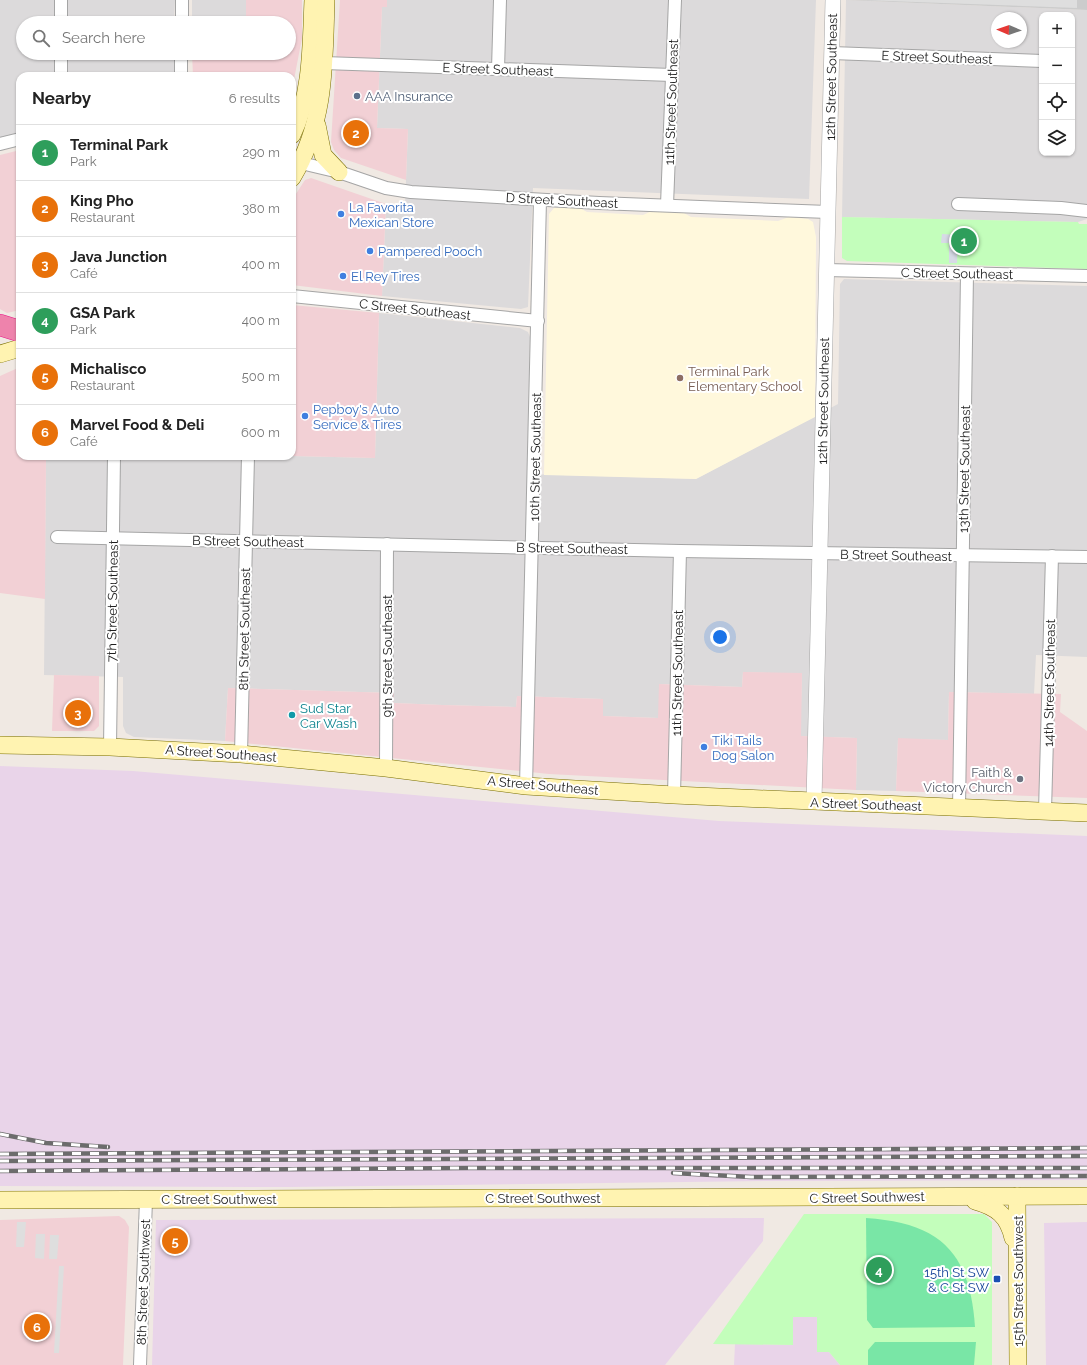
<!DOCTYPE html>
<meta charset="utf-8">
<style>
:root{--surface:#fff;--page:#f6f6f6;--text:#222;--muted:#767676;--line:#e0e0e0;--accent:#0f766e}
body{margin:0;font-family:Raleway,sans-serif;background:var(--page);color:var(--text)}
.controls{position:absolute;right:12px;top:12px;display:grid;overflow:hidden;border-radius:8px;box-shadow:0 1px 3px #0004}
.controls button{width:36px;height:36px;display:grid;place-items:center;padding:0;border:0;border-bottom:1px solid var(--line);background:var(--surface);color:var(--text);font:20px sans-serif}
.compass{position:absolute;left:991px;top:12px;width:36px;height:36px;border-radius:50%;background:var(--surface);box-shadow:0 1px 3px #0004;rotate:272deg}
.you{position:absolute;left:720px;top:637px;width:14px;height:14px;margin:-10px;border:3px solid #fff;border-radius:50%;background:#1a73e8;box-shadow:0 0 0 6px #1a73e833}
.badge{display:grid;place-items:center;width:26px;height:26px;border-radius:50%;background:var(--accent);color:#fff;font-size:13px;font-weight:700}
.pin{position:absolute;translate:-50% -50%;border:2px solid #fff;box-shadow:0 1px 4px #0006}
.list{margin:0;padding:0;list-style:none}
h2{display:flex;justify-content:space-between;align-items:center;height:52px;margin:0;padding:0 16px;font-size:17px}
h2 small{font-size:13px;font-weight:400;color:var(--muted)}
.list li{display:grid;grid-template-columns:26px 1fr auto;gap:12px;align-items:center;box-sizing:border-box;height:56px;padding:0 16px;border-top:1px solid var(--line)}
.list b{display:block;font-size:15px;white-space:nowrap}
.list p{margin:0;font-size:13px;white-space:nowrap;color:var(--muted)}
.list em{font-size:13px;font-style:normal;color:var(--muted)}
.icon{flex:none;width:22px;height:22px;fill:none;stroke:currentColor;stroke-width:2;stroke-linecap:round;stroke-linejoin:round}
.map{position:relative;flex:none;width:1087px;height:1365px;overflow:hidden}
.search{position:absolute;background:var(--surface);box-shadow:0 1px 3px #0004;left:16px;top:16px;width:280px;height:44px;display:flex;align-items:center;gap:10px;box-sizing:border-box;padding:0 14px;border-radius:22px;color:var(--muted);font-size:15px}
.panel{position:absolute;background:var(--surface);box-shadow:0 1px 3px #0004;left:16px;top:72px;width:280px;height:388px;border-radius:12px}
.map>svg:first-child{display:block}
.residential{fill:#dcdadb;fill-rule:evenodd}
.commercial{fill:#f2d0d5}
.industrial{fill:#e9d4e9}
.education{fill:#fff8dc}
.religious{fill:#ccc}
.park{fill:#c3febb}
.pitch{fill:#79e6a6}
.parking{fill:#dedede}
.plaza{fill:#d7dae6}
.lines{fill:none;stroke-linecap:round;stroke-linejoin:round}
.minor-casing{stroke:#a5a5a5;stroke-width:14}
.tertiary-casing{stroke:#a5a5a5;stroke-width:16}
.secondary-casing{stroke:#796e00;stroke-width:18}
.motorway-casing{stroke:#e91488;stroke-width:22}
.minor{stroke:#fff;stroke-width:12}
.tertiary{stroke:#fff;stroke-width:15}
.secondary{stroke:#fff3b1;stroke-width:17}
.motorway{stroke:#ee83ac;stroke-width:21}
.rail-casing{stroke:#6c6c6c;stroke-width:4.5}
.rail{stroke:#fff;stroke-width:3;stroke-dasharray:9;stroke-linecap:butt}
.service-dot{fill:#5c6f8a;stroke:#fff;stroke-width:1.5}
.shop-dot{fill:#3f7fe0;stroke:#fff;stroke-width:1.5}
.education-dot{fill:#8d6e63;stroke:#fff;stroke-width:1.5}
.culture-dot{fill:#0f9aa8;stroke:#fff;stroke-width:1.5}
.worship-dot{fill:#6b7280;stroke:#fff;stroke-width:1.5}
.transit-dot{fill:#1a4fb4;stroke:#fff;stroke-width:1.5}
.labels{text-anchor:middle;stroke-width:4;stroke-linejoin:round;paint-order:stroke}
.street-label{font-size:13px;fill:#1e1e1e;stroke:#fff}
.service-label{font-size:13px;fill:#4e5e75;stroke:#fff;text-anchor:start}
.shop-label{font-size:13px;fill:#366cbe;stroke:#fff;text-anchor:start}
.education-label{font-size:13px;fill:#785e54;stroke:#fff;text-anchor:start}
.culture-label{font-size:13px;fill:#0d838f;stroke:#fff;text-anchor:start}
.worship-label{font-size:13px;fill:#5b616d;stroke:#fff;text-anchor:end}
.transit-label{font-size:13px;fill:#164399;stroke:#fff;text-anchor:end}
</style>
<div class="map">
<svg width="1087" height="1365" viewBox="0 0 1087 1365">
<rect width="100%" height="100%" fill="#f0e9e3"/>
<!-- residential -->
<g class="residential">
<polygon points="0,0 175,0 174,23 23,23 23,53 174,53 174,76 20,76 20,134 0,140"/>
<rect x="192" y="0" width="54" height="23"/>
<polygon points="387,0 816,0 809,199 533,188 528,307 521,309 382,296 386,204 405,205 408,129 377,128 382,7 387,7"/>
<path d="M846,0l241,10v209l-9,3 -236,-5zM1042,15h30v138h-30zM997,18h24v24h-24z"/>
<polygon points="844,279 1087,286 1087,657 1036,655 1034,694 949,692 948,740 898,739 896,791 856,790 857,738 800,736 802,674 743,672 742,687 660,684 659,718 603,716 603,699 517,696 516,707 442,705 394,703 394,693 228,688 225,741 134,737 126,733 123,726 123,677 44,675 46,456 292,456 375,458 379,313 520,328 528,332 530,337 527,474 696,479 838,404 840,284"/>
</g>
<!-- commercial -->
<g class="commercial">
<polygon points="246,0 302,0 302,38 292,90 292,76 193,76 192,53 289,53 289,23 246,23"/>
<polygon points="340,0 387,0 387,7 382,7 377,128 408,129 406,180 341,158 334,150 331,142"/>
<polygon points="20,150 20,310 7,313 0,309 0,155"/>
<polygon points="311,178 386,204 382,296 292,285 292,200 305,180"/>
<polygon points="292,305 379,313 375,458 292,456"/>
<polygon points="20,367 20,456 46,456 45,599 0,593 0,376"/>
<polygon points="743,672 802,673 801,736 857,738 856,790 549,774 225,741 228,688 394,693 394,703 442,705 516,707 517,696 603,699 603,716 658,718 659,684 742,687"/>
<polygon points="54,675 99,676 99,726 94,731 52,731"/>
<polygon points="949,692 1061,694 1060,712 1087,731 1087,798 896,791 898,738 948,740"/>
<polygon points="119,1216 125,1220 129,1227 123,1365 0,1365 0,1220"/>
</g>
<!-- industrial -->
<g class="industrial">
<polygon points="0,766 133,771 719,821 1087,836 1087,1180 769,1181 289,1187 0,1186"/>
<polygon points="764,1218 763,1241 665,1365 152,1365 156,1220"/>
<polygon points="1087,1222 1087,1365 1046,1365 1044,1223"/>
<polygon points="793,1317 817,1317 817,1352 829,1352 840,1365 734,1365 735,1344 793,1345"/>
</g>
<!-- education -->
<polygon class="education" points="554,208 580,208 587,212 643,215 652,211 684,213 691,217 778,221 789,217 808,219 813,222 816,237 815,417 696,479 544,475 549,214"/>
<!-- religious -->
<polygon class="religious" points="846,0 1087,0 1087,10"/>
<!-- park -->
<g class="park">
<polygon points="842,217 1078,222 1079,224 1087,224 1087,269 847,261 842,258"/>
<polygon points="804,1214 984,1214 992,1222 992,1365 840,1365 829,1352 817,1352 817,1317 793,1317 793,1345 713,1344"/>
</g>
<!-- pitch -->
<g class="pitch">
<path d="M866,1218c75,5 104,35 109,109l-102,1 -6,-8z"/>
<polygon points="875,1342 976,1342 974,1365 868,1365 868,1350"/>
</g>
<!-- parking -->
<g class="parking">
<polygon points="861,0 1077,0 1077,8"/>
<polygon points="17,1222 26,1222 24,1247 16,1247"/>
<polygon points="36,1234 45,1234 44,1259 35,1258"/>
<polygon points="50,1235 59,1235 57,1259 49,1259"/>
<polygon points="59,1266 64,1266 59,1353 54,1353"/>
</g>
<!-- plaza -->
<polygon class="plaza" points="942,234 958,235 957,263 949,263 949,243 941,243"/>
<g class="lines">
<defs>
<g id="minor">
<polyline points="61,0 61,23"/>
<polyline points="182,23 182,0"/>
<polyline points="61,53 61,76"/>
<polyline points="832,53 1042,61"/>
<polyline points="324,63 672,75"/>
<polyline points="498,69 500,0"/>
<polyline points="181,76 181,53"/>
<polyline points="0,144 20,139"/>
<polyline points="301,163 339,172 386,188 411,192 599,203 828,212"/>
<polyline points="958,204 1061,208 1087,211"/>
<polyline points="667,205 675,0"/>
<polyline points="826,270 1087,276"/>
<polyline points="292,296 538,321"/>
<polyline points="57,537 680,551 1087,557"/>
<polyline points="110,747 114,456"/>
<polyline points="241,754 248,456"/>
<polyline points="386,768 387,544"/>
<polyline points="526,786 540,200"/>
<polyline points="674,795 680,551"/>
<polyline points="959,808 967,274"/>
<polyline points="1045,811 1052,556"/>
<polyline points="140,1365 146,1200"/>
</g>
<polyline id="tertiary" points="814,801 833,0"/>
<g id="secondary">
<polyline points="317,125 323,155 339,172"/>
<path d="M292,135c20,-41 19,-90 21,-135"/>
<path d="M292,178c34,-57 32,-114 34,-178"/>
<polyline points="0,354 20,348"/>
<polyline points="0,745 110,747 241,754 386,768 526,786 674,795 1087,813"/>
<polyline points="1017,1196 1018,1365"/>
<polyline points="0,1200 1087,1196"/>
<path d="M975,1201c22,6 33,15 38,37"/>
</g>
<polyline id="motorway" points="0,325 16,330"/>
</defs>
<!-- minor casing -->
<use href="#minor" class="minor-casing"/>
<!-- tertiary casing -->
<use href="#tertiary" class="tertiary-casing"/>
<!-- secondary casing -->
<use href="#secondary" class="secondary-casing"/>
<!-- motorway casing -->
<use href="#motorway" class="motorway-casing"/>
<!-- minor -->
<use href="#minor" class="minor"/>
<!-- tertiary -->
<use href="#tertiary" class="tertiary"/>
<!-- secondary -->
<use href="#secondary" class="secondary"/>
<!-- motorway -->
<use href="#motorway" class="motorway"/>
<defs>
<g id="rail">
<polyline points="0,1134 46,1143 108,1147"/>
<polyline points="0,1154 1087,1148"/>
<polyline points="0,1161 1087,1156"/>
<polyline points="0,1171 469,1168 1087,1168"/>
<polyline points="673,1173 751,1177 1087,1176"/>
</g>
</defs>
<!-- rail casing -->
<use href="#rail" class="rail-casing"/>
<!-- rail -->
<use href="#rail" class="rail"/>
</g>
<!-- markers -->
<circle class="service-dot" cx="357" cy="96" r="4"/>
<g class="shop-dot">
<circle cx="341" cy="214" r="4"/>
<circle cx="370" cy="251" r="4"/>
<circle cx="343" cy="276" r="4"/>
<circle cx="305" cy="416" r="4"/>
<circle cx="704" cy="747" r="4"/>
</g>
<circle class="education-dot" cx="680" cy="378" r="4"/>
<circle class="culture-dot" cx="292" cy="715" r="4"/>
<circle class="worship-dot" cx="1020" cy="779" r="4"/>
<rect class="transit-dot" x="993" y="1275" width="8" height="8" rx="2"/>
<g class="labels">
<!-- street labels -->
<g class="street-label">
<text transform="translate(937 57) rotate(2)" y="5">E Street Southeast</text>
<text transform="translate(498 69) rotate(2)" y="5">E Street Southeast</text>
<text transform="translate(831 77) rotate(-89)" y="5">12th Street Southeast</text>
<text transform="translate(671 102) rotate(-88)" y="5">11th Street Southeast</text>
<text transform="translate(562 200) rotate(3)" y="5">D Street Southeast</text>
<text transform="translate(957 273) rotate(1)" y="5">C Street Southeast</text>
<text transform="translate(415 309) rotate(6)" y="5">C Street Southeast</text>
<text transform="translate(823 401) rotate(-89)" y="5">12th Street Southeast</text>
<text transform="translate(535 457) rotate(-89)" y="5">10th Street Southeast</text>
<text transform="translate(964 469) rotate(-89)" y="5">13th Street Southeast</text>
<text transform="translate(248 541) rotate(1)" y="5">B Street Southeast</text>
<text transform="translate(572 548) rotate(1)" y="5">B Street Southeast</text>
<text transform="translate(896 555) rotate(1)" y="5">B Street Southeast</text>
<text transform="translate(112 601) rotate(-89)" y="5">7th Street Southeast</text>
<text transform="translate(244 629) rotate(-89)" y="5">8th Street Southeast</text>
<text transform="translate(387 656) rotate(-90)" y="5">9th Street Southeast</text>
<text transform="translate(677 673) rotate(-89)" y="5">11th Street Southeast</text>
<text transform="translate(1049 683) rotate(-89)" y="5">14th Street Southeast</text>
<text transform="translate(221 753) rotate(4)" y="5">A Street Southeast</text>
<text transform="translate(543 785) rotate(5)" y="5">A Street Southeast</text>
<text transform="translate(866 804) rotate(2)" y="5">A Street Southeast</text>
<text transform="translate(867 1197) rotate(-1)" y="5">C Street Southwest</text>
<text x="543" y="1203">C Street Southwest</text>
<text x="219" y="1204">C Street Southwest</text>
<text transform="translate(1018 1281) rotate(-90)" y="5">15th Street Southwest</text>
<text transform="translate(143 1282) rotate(-88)" y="5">8th Street Southwest</text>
</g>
<!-- service labels -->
<g class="service-label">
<text x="365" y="101">AAA Insurance</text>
</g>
<!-- shop labels -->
<g class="shop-label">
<text x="349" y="212">La Favorita<tspan x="349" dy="15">Mexican Store</tspan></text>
<text x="378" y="256">Pampered Pooch</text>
<text x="351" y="281">El Rey Tires</text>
<text x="313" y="414">Pepboy's Auto<tspan x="313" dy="15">Service &amp; Tires</tspan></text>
<text x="712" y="745">Tiki Tails<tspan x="712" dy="15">Dog Salon</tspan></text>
</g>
<!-- education labels -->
<g class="education-label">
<text x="688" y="376">Terminal Park<tspan x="688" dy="15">Elementary School</tspan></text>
</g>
<!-- culture labels -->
<g class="culture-label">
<text x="300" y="713">Sud Star<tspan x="300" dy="15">Car Wash</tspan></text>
</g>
<!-- worship labels -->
<g class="worship-label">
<text x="1012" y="777">Faith &amp;<tspan x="1012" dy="15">Victory Church</tspan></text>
</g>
<!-- transit labels -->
<g class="transit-label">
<text x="989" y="1277">15th St SW<tspan x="989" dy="15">&amp; C St SW</tspan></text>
</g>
</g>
</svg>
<div class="controls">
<button>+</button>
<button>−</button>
<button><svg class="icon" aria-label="locate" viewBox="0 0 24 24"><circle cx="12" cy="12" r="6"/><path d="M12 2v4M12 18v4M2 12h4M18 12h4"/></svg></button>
<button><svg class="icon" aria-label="layers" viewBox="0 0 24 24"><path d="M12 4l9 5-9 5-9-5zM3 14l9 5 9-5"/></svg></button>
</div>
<svg class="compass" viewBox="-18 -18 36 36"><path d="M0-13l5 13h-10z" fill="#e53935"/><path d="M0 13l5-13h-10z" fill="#767676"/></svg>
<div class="you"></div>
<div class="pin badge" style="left:964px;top:241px;background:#2e9e5b">1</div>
<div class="pin badge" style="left:356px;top:133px;background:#e8710a">2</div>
<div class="pin badge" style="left:78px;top:713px;background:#e8710a">3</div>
<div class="pin badge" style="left:879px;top:1270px;background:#2e9e5b">4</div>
<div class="pin badge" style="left:175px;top:1241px;background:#e8710a">5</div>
<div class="pin badge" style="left:37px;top:1327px;background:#e8710a">6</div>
<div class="search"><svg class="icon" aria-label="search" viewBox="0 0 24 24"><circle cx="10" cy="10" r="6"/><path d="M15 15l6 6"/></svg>Search here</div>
<section class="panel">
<h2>Nearby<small>6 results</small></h2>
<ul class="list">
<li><span class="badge" style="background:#2e9e5b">1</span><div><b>Terminal Park</b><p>Park</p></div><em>290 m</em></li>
<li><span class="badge" style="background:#e8710a">2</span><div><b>King Pho</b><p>Restaurant</p></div><em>380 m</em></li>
<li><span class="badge" style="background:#e8710a">3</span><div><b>Java Junction</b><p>Café</p></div><em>400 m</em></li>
<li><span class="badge" style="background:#2e9e5b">4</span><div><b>GSA Park</b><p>Park</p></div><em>400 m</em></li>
<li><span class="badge" style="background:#e8710a">5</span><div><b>Michalisco</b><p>Restaurant</p></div><em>500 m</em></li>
<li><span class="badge" style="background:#e8710a">6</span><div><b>Marvel Food &amp; Deli</b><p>Café</p></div><em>600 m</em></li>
</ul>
</section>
</div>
